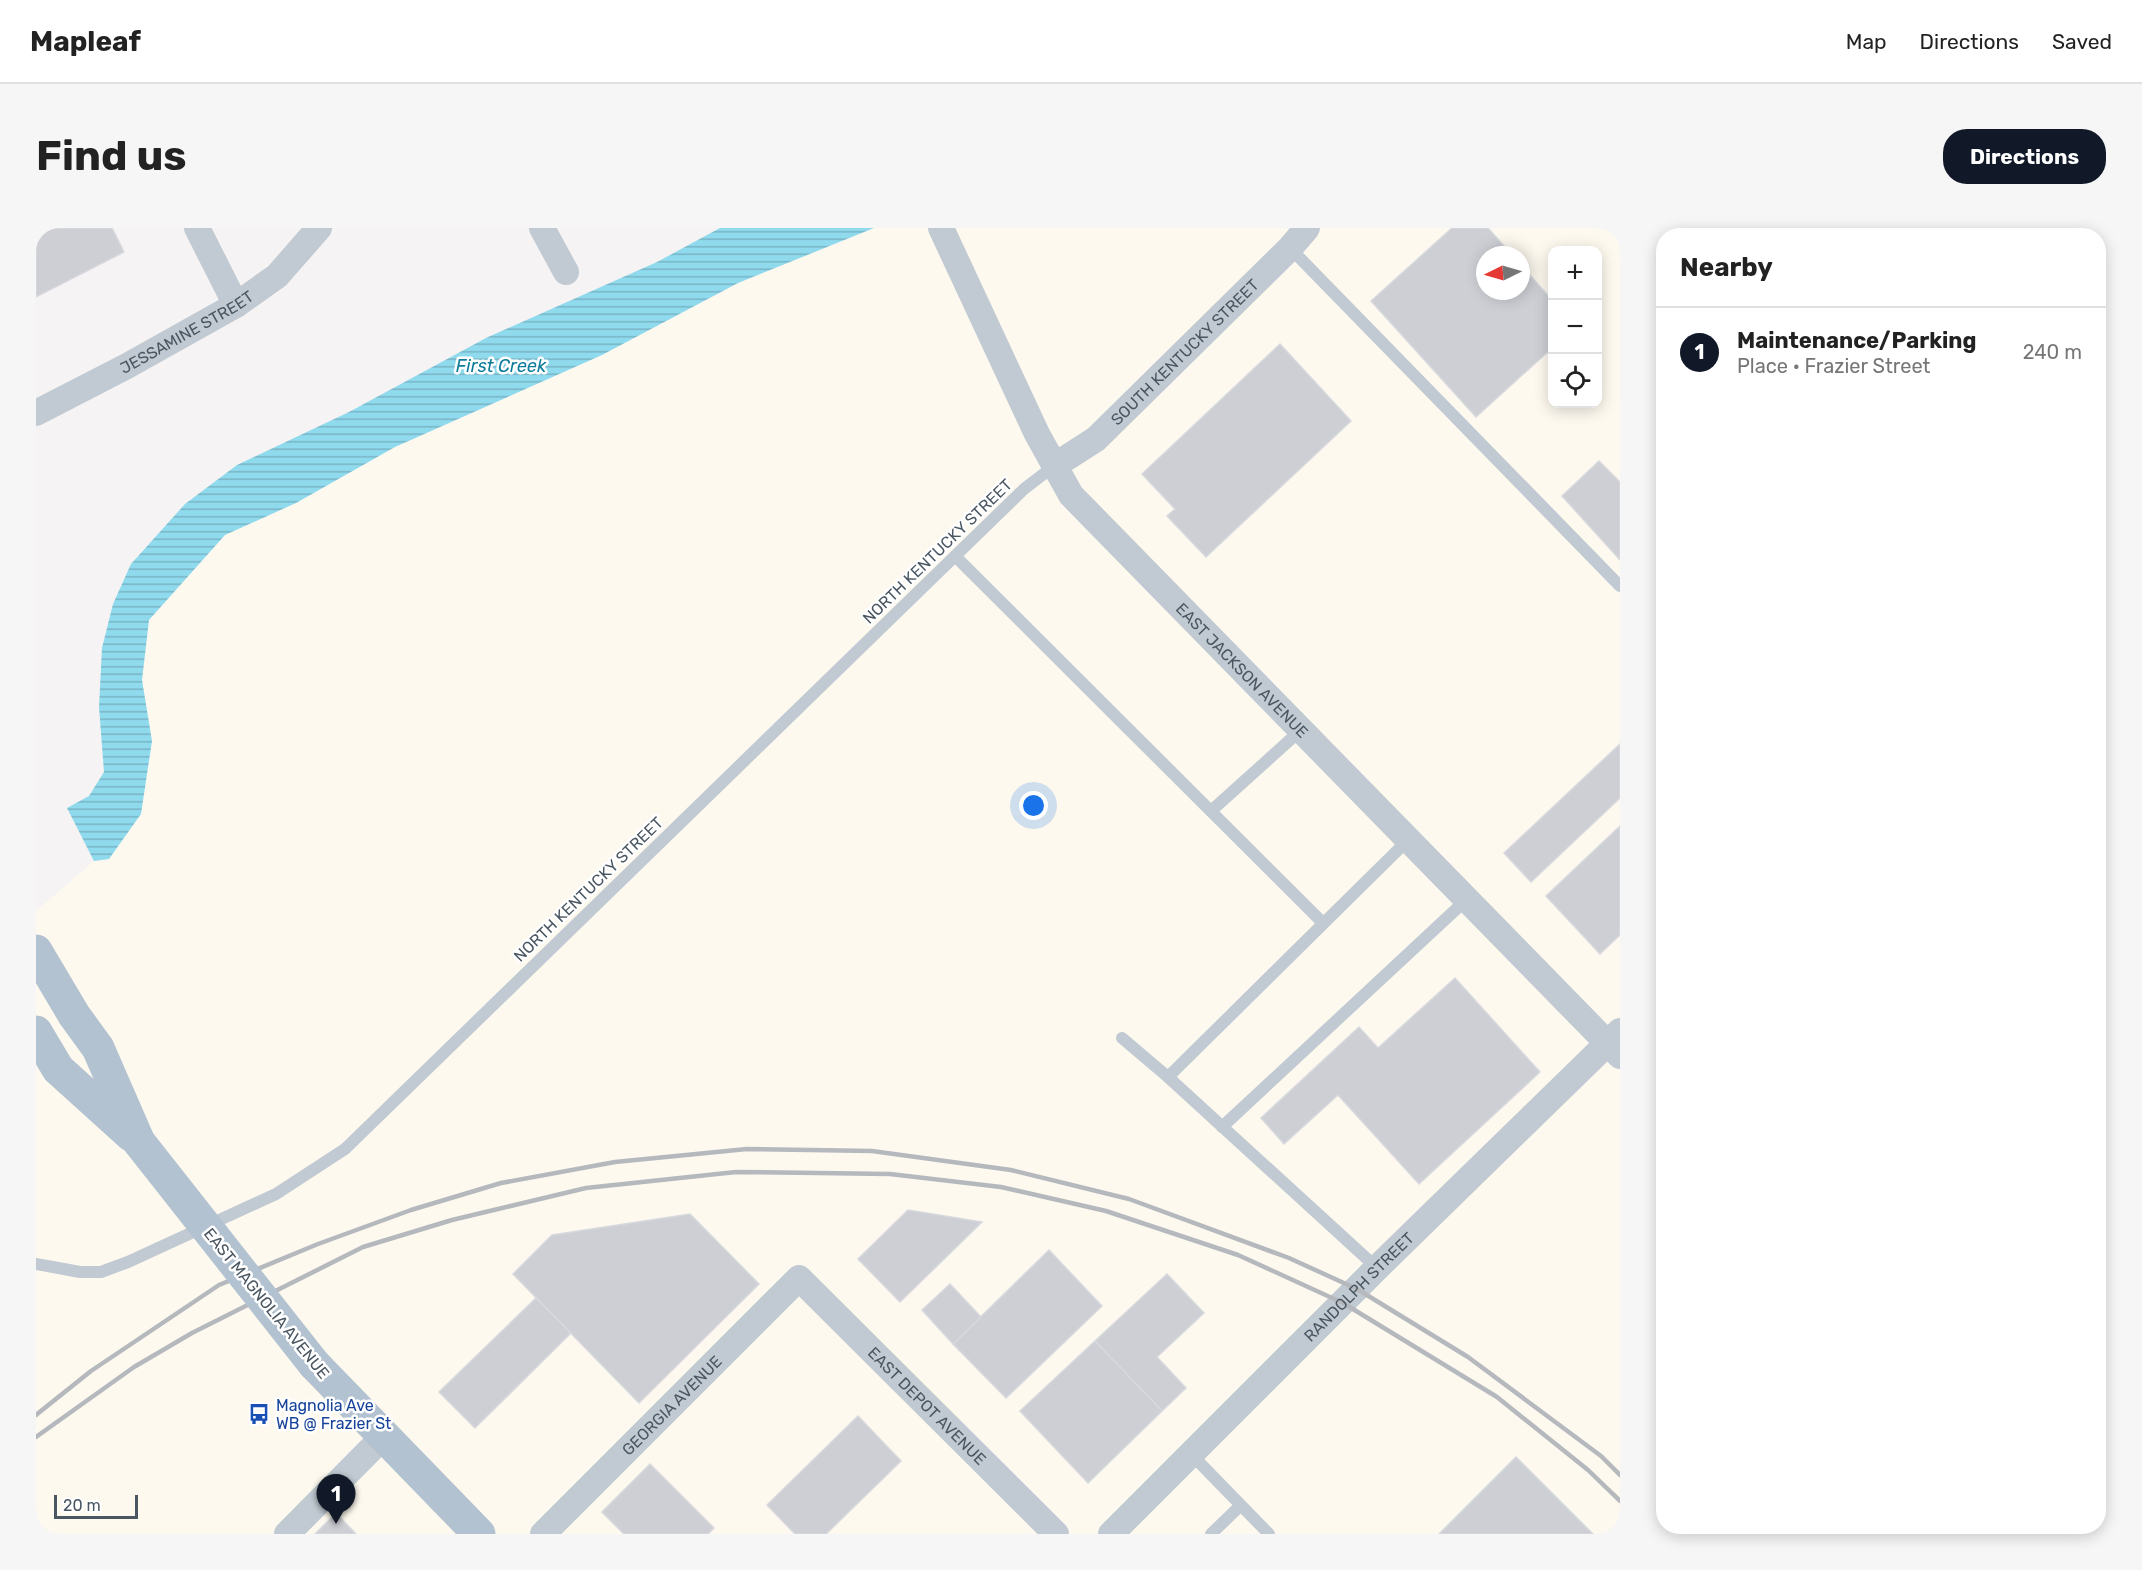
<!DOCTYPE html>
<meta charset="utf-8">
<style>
:root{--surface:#fff;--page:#f6f6f6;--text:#222;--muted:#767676;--line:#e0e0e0;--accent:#111827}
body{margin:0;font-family:Rubik,sans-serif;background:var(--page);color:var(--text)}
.controls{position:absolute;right:18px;top:18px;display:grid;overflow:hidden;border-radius:12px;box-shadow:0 3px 15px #0003}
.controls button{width:54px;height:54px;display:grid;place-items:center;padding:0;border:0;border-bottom:2px solid var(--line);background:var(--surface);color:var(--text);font:30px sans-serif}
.compass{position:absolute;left:1440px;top:18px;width:54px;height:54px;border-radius:50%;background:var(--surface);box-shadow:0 3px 15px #0003;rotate:265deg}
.scale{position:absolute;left:18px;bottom:15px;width:84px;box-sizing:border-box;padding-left:6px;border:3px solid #4a5661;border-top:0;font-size:16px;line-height:21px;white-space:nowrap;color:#4a5661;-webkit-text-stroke:4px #fff;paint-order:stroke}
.you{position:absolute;left:998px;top:578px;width:21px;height:21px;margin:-15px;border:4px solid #fff;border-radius:50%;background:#1a73e8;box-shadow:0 0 0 9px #1a73e833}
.badge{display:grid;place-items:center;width:39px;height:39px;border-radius:50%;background:var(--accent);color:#fff;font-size:20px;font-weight:700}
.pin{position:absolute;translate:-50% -50px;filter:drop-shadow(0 2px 3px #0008)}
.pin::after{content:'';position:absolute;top:32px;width:21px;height:18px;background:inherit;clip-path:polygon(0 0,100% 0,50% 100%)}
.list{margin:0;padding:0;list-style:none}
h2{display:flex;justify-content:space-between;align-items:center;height:78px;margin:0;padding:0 24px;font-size:26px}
h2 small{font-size:20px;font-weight:400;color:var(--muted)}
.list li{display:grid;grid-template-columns:39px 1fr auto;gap:18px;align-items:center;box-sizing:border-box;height:90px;padding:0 24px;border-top:2px solid var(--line)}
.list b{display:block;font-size:22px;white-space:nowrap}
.list p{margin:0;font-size:20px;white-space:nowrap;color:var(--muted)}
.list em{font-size:20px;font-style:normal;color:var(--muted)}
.icon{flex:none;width:33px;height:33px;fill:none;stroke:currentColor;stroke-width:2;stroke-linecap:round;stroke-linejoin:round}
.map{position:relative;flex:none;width:1584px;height:1306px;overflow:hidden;border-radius:24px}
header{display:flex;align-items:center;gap:36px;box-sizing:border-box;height:84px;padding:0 30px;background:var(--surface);border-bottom:2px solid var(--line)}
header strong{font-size:28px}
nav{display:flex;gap:33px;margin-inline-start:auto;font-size:21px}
.intro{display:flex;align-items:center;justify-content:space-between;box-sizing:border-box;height:144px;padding:0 36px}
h1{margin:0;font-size:42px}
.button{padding:15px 27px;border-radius:24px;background:var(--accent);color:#fff;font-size:21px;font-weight:700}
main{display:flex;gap:36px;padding:0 36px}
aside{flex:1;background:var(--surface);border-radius:24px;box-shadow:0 3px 15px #0003}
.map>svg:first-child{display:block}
.commercial{fill:#fdf9ef;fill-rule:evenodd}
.water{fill:url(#water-rules)}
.building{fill:#cdcfd5;stroke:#d7d9de;stroke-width:1.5}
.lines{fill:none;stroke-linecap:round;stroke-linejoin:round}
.lane{stroke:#c1cad2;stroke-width:12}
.street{stroke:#c1cad2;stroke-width:26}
.primary{stroke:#b3c2d1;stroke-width:33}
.rail{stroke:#b5b8bd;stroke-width:4.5}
.primary-bridge{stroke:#b3c2d1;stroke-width:33}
.labels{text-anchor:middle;stroke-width:5;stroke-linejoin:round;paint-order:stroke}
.street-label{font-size:16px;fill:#4a5661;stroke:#fff}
.transit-label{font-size:16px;fill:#164399;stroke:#fff;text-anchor:start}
.water-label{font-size:18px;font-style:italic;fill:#0c7c9b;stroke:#fff}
</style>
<header>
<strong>Mapleaf</strong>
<nav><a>Map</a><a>Directions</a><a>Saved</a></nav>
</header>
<div class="intro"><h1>Find us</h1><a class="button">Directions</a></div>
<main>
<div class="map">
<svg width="1584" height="1306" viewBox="0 0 1584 1306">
<defs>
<pattern id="water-rules" width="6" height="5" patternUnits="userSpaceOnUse" patternTransform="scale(1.5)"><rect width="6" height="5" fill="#90daee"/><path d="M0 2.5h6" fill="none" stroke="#78b4c4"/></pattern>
</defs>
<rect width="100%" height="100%" fill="#f5f3f3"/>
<!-- commercial -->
<path class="commercial" d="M838,0h746v1306h-1584v-623l58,-50 15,-2 43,-118 -10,-61 7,-60 76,-85 71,-32 99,-56 207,-92 136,-72zM1516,22h46v154h-46zM1449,27h36v36h-36z"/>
<!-- water -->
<polygon class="water" points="684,0 838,0 702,55 566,127 359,219 260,275 189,307 113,392 106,452 116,513 105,586 73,631 58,633 31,580 53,568 68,544 63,479 66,420 77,376 95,336 149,276 201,237 313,184 450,110 621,34"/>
<!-- building -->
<g class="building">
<polygon points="0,0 76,0 88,24 0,69"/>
<polygon points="1416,0 1452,0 1476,27 1449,27 1449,63 1485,63 1485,37 1516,72 1516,120 1440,189 1335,73"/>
<polygon points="1244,116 1315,193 1170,329 1131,288 1139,281 1106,246"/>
<polygon points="1563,233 1584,254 1584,332 1526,268"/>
<polygon points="1584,516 1584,570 1495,654 1468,625"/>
<polygon points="1584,598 1584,707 1564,726 1510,668"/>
<polygon points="1419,750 1504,844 1383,956 1302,867 1248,916 1225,890 1323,799 1342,820"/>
<polygon points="872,982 946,994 864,1074 822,1031"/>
<polygon points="654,986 723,1056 603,1175 477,1046 516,1007"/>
<polygon points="1013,1022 1066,1078 970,1170 917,1116"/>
<polygon points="1131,1046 1168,1085 1121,1129 1150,1160 1126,1183 1059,1113"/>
<polygon points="914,1056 945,1089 917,1116 886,1082"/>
<polygon points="500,1070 535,1105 439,1200 403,1164"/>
<polygon points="1059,1113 1126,1183 1052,1255 984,1183"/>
<polygon points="822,1188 865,1233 790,1306 759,1306 731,1277"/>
<polygon points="1480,1229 1557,1306 1403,1306"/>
<polygon points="614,1236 678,1300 672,1306 588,1306 566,1284"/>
<polygon points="300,1285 320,1306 279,1306"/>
</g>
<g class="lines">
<!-- lane -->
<g class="lane">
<polyline points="1254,20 1584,358"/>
<polyline points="919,328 1287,695"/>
<polyline points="1175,583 1265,502"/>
<polyline points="1086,810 1132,849"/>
<polyline points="1186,899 1430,672"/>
<polyline points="0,1036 44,1044 65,1044 92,1034 240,966 309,921 988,261 1018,238"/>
<polyline points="1341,1040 1132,849 1372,612"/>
<polyline points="1155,1226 1233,1306"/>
<polyline points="1175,1306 1204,1278"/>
</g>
<!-- street -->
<g class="street">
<polyline points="161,0 200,77"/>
<polyline points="506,0 530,44"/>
<path id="s1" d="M905,0l96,206 34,61 549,561"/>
<path id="s2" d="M0,185l91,-47 109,-61 41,-29 42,-48"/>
<path id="s3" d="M1018,238l42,-27 194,-191 17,-20"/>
<polyline points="251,1306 347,1209"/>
<path id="s4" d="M507,1306l256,-256 257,256"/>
<path id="s5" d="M1075,1306l266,-266 243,-237"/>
</g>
<!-- primary -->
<g class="primary">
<polyline points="0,723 38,787 62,820 103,914"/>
<polyline points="0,804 22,841 95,907"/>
<polyline points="278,1136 443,1306"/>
</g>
<!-- rail -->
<g class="rail">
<polyline points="0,1187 55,1143 183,1057 282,1016 375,982 465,955 579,934 711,921 836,923 975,942 1093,971 1253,1030 1321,1061 1432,1129 1565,1228 1584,1247"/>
<polyline points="0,1209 98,1139 156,1105 327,1019 416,992 550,960 700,944 854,946 965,959 1070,983 1202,1027 1307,1075 1461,1169 1552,1242 1584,1273"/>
</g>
<!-- primary-bridge -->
<polyline class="primary-bridge" points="103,914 278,1136"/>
</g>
<!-- icons -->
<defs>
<symbol id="bus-bare" viewBox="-9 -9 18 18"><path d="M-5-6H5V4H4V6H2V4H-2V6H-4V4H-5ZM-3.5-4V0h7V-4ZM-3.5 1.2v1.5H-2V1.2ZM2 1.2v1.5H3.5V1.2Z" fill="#1a4fb4" stroke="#fff" stroke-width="2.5" paint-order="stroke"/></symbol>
</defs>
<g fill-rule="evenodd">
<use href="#bus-bare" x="208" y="1171" width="30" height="30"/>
</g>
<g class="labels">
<!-- street labels -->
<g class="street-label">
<text dy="6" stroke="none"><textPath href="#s2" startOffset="171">JESSAMINE STREET</textPath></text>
<text dy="6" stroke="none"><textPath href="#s3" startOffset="174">SOUTH KENTUCKY STREET</textPath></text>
<text transform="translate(901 323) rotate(-44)" y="6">NORTH KENTUCKY STREET</text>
<text dy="6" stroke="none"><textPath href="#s1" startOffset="542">EAST JACKSON AVENUE</textPath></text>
<text transform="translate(552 661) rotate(-44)" y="6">NORTH KENTUCKY STREET</text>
<text dy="6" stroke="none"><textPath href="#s5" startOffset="350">RANDOLPH STREET</textPath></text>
<text transform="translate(231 1075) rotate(51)" y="6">EAST MAGNOLIA AVENUE</text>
<text dy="6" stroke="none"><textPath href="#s4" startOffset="182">GEORGIA AVENUE</textPath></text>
<text dy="6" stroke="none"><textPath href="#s4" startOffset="543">EAST DEPOT AVENUE</textPath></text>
</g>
<!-- transit labels -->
<g class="transit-label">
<text x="240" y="1183">Magnolia Ave<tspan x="240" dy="18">WB @ Frazier St</tspan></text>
</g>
<!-- water labels -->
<g class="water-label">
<text x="465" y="144">First Creek</text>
</g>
</g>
</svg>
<div class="controls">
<button>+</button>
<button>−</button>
<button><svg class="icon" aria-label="locate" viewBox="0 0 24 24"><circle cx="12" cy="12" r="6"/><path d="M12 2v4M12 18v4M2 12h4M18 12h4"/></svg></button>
</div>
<svg class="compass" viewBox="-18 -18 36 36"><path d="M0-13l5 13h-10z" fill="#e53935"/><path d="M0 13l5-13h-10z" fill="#767676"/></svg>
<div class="scale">20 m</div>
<div class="you"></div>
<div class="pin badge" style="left:300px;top:1296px">1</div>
</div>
<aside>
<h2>Nearby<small></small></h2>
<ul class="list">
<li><span class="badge">1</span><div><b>Maintenance/Parking</b><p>Place · Frazier Street</p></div><em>240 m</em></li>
</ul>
</aside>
</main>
